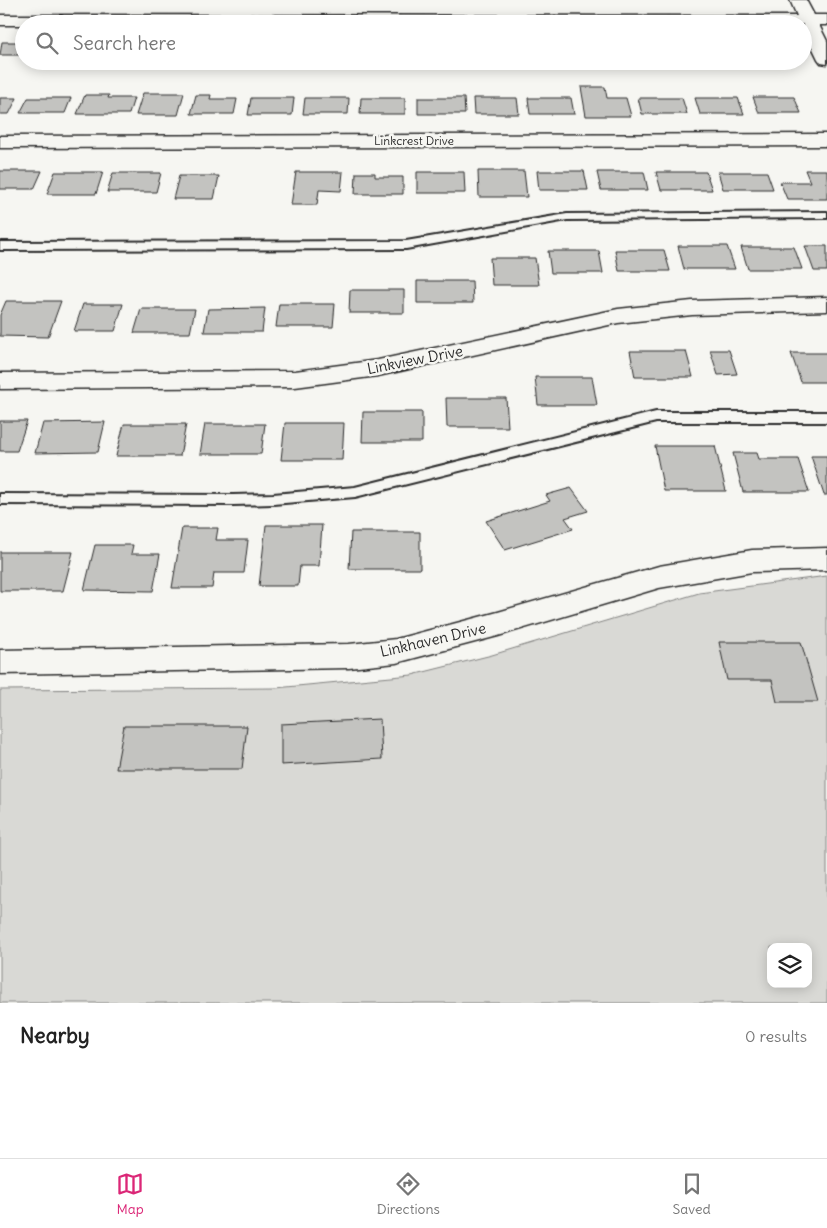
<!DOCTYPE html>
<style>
:root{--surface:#fff;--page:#f6f6f6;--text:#222;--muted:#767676;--line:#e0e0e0;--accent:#db2777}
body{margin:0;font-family:Delius,sans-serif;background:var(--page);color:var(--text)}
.controls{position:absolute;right:15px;bottom:15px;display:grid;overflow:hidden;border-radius:10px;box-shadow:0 2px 12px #0003}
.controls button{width:45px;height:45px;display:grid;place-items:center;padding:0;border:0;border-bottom:1px solid var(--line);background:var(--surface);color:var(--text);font:25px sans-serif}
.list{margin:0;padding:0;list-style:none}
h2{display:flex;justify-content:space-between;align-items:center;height:65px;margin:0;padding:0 20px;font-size:21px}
h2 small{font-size:16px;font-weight:400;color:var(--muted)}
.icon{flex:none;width:28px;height:28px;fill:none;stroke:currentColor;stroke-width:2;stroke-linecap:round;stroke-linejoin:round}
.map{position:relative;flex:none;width:827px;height:1003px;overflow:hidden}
.search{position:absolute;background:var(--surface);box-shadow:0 2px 12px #0003;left:15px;right:15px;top:15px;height:55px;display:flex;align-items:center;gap:12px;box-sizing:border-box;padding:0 18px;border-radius:28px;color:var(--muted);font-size:19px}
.sheet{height:155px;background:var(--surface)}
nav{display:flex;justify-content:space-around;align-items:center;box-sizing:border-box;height:70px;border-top:1px solid var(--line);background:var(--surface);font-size:14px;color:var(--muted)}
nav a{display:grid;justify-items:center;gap:2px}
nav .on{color:var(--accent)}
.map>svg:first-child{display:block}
.green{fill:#d9d9d5;stroke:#828280;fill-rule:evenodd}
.building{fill:#c3c3c0;stroke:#2b2b2b}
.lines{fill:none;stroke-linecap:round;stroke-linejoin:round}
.lane-casing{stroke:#2b2b2b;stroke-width:4}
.street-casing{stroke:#2b2b2b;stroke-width:3}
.lane{fill:#f6f6f2;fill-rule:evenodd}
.street{fill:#f6f6f2;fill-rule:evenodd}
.labels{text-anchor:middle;stroke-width:5;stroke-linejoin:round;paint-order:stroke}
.far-street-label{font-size:12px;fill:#2b2b2b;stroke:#f6f6f2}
.street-label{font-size:15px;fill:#2b2b2b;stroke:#f6f6f2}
</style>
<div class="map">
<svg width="827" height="1003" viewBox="0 0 827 1003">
<rect width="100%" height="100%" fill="#f6f6f2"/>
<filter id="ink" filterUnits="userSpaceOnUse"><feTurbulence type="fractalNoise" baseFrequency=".02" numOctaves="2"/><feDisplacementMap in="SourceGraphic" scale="10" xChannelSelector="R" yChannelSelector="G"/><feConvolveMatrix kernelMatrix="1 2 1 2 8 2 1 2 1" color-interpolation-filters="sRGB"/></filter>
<g filter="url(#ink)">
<!-- green -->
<path class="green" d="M827,576v427h-827v-313l276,-2 136,-13 80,-20 207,-62zM771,947h37v37h-37z"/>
<!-- building -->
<g class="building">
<polygon points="2,42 24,42 24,55 0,55"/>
<polygon points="581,87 605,87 607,98 626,98 631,116 586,116"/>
<polygon points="143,93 184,93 178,115 136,115"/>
<polygon points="85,95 109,95 108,98 134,98 129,114 77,114"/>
<polygon points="196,95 211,95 210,99 237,99 234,114 191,114"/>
<polygon points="753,97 794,97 801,113 759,113"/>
<polygon points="0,98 17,98 9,114 0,114"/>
<polygon points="28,98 71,98 65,113 20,113"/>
<polygon points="251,98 294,98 292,115 248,115"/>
<polygon points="305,98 349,98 348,114 303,114"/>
<polygon points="361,98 405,98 405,114 360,114"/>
<polygon points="418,98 464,98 465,114 418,114"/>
<polygon points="473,98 517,98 519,114 474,114"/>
<polygon points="528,98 571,98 574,114 530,114"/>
<polygon points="638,98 682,98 687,114 642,114"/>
<polygon points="695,98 738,98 744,114 700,114"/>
<polygon points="805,170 827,170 827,199 787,199 780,182 810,182"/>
<polygon points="0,171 42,171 34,189 0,189"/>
<polygon points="478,171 524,171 527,197 479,197"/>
<polygon points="537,171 584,171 588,190 539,190"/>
<polygon points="55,172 103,172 96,194 47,194"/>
<polygon points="296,172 343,172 341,191 319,190 317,205 291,205"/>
<polygon points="417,172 464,172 465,193 417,193"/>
<polygon points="597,172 644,172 648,190 601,190"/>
<polygon points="656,172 706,172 712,190 661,190"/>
<polygon points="718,172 767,172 773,189 723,189"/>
<polygon points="113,173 161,173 156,192 107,192"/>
<polygon points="356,173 375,173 375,177 403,177 403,194 355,194"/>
<polygon points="179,176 219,176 214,199 173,199"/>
<polygon points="678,246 727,246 735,269 684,269"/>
<polygon points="805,246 827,246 827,271 814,271"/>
<polygon points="741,247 794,247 802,269 748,269"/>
<polygon points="615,250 664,250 670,271 619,271"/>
<polygon points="548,251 599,251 603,273 551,273"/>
<polygon points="490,258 535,258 539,285 492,285"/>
<polygon points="417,281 472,281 473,303 417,303"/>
<polygon points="350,290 404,290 404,313 349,313"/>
<polygon points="6,301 61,301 48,337 0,336 0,315"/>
<polygon points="83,304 123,304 115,331 74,331"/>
<polygon points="279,304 335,304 333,327 276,327"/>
<polygon points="265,308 262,332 204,332 208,309"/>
<polygon points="141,309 195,309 190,333 134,333"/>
<polygon points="710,350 729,350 737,374 718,375"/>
<polygon points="630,351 686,351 693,377 635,377"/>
<polygon points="791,353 827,353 827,382 801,382"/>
<polygon points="535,377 592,377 597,405 538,405"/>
<polygon points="446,398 506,398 508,427 447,427"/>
<polygon points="363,412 422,412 422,442 362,442"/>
<polygon points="0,421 27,421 17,451 0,451"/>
<polygon points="105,422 98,452 35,453 43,423"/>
<polygon points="285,423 344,423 342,460 281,460"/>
<polygon points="124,424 186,424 180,456 116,456"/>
<polygon points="205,424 265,424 261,454 200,454"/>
<polygon points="655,446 715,446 726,491 664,491"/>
<polygon points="733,453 757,453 759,459 798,459 809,492 743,492"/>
<polygon points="811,456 827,456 827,495 824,495"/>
<polygon points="571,488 588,511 565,518 573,529 505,550 486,521 550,501 546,495"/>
<polygon points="266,525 322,525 319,566 300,566 298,586 259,586"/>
<polygon points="182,528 218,528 216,540 248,540 244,573 214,573 212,588 172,588"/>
<polygon points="351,532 420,532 420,569 349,569"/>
<polygon points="95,545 133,545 131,554 160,554 153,591 84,590"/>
<polygon points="0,552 73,552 63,591 0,591"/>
<polygon points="719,642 801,642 818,702 777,702 772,680 727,680"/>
<polygon points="380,719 382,759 281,765 281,724"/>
<polygon points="124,726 247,726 242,769 116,769"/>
</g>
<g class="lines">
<defs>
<g id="lane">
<polygon points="827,212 827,218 567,220 406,249 0,250 0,242 406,241 567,214"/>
<polygon points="656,412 827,412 827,422 656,422 355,497 273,504 233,505 0,504 0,494 233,495 273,494 355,487"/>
</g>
<g id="street">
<polygon points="790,0 806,0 814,15 827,15 827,25 819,25 827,41 827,64 821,63 818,59 803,28 803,24 0,25 0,15 797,16"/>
<polygon points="827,134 827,146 0,148 0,136"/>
<polygon points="827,297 827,311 692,315 618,323 378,376 295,387 0,389 0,373 295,371 378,360 618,309 692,301"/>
<polygon points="827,548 827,570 752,572 659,588 498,636 396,663 349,668 0,674 0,650 349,644 396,639 498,612 659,566 752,550"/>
</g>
</defs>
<!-- lane casing -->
<use href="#lane" class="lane-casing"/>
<!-- street casing -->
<use href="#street" class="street-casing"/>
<!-- lane -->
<use href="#lane" class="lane"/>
<!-- street -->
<use href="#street" class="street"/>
</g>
</g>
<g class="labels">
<!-- far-street labels -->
<g class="far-street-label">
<text x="414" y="145">Linkcrest Drive</text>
</g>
<!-- street labels -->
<g class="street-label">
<text transform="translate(415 360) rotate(-11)" y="5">Linkview Drive</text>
<text transform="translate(433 640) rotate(-13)" y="5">Linkhaven Drive</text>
</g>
</g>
</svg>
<div class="controls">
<button><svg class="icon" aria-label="layers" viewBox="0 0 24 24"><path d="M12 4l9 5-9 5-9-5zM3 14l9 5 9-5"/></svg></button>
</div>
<div class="search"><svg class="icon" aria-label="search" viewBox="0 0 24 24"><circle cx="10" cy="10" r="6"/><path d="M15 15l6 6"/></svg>Search here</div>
</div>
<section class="sheet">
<h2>Nearby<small>0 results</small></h2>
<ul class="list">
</ul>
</section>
<nav>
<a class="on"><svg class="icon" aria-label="map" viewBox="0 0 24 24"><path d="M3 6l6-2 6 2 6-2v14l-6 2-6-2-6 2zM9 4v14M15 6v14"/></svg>Map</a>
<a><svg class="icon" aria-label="directions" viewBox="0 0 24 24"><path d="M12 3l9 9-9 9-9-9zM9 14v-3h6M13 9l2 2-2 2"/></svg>Directions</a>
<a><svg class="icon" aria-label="saved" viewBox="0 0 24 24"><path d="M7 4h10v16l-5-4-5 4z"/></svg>Saved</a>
</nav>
